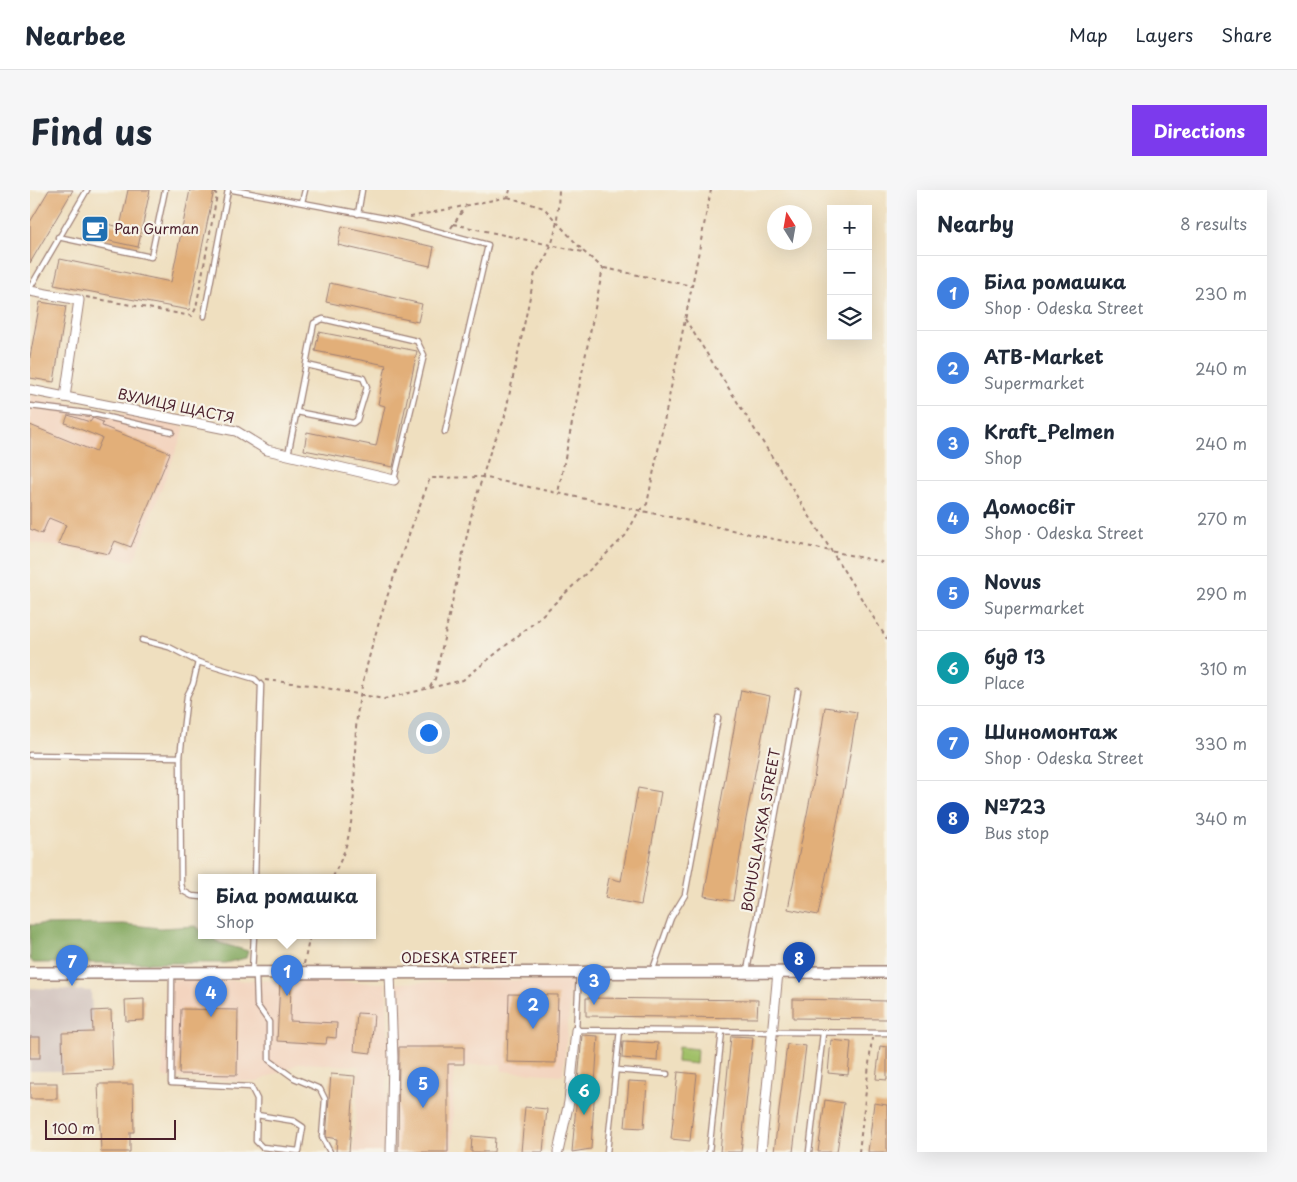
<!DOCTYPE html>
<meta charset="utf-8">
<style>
:root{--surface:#fff;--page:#f6f6f7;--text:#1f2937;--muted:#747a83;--line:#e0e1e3;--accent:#7c3aed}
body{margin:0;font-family:"Playpen Sans",sans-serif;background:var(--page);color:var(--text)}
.controls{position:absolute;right:15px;top:15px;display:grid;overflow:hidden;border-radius:0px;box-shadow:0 5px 20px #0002}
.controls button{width:45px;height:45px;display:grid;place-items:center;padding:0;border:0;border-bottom:1px solid var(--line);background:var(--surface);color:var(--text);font:25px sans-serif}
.compass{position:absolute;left:737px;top:15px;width:45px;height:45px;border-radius:50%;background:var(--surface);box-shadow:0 5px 20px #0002;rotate:349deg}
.scale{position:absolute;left:15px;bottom:12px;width:131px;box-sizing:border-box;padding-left:5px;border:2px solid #4a1f2b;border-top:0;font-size:14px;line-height:18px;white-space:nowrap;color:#4a1f2b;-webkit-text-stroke:4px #f7f3e8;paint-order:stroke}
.you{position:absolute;left:398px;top:542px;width:18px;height:18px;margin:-12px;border:4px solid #fff;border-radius:50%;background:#1a73e8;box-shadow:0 0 0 8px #1a73e833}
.badge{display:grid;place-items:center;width:32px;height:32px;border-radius:50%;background:var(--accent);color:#fff;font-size:16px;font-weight:700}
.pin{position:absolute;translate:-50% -41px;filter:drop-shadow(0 1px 2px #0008)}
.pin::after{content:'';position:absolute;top:26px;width:18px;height:15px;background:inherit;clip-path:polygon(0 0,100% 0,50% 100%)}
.popup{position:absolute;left:168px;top:684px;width:178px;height:65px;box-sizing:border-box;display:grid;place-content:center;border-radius:0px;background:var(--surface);filter:drop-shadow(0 1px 4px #0005);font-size:16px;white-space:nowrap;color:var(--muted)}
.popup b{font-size:19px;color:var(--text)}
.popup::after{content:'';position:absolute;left:50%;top:100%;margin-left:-10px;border:10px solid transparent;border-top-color:var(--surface)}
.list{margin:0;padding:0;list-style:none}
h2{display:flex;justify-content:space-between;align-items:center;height:65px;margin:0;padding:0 20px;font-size:21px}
h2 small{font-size:16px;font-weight:400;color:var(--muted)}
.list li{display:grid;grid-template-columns:32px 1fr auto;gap:15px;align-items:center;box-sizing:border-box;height:75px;padding:0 20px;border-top:1px solid var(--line)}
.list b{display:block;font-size:19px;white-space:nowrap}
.list p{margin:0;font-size:16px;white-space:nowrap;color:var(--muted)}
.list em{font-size:16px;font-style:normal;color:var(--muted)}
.icon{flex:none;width:28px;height:28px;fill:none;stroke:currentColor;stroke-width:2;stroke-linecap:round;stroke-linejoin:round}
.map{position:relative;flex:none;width:857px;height:962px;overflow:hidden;border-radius:0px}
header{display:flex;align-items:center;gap:30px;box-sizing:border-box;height:70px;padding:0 25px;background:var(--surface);border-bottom:1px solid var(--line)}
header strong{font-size:24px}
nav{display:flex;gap:28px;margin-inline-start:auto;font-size:18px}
.intro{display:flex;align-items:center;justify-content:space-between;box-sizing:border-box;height:120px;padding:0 30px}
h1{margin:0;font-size:35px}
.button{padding:12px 22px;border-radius:0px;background:var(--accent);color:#fff;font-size:18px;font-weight:700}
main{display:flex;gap:30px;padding:0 30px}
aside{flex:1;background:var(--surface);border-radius:0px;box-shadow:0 5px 20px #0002}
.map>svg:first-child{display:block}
.built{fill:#f3d4bf}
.industrial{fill:#cfc0bb}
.green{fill:#a0c068;stroke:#75704a}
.forest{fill:#80a65c;stroke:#656244}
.building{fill:#e2af79}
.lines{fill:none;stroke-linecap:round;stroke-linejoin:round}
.service-casing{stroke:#9c7f75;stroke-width:7}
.minor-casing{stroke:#9c7f75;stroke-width:11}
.tertiary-casing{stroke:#9c7f75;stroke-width:14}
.path{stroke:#9c7f75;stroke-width:2;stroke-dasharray:4 4;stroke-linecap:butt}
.service{stroke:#fff;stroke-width:4.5}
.minor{stroke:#fff;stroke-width:9}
.tertiary{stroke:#fff;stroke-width:11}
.labels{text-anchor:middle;stroke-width:4.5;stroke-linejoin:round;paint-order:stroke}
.poi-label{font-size:14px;fill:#4a1f2b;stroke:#f7f3e8;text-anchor:start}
.street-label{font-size:14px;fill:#4a1f2b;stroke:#f7f3e8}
</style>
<header>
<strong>Nearbee</strong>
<nav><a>Map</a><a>Layers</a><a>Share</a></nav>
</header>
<div class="intro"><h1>Find us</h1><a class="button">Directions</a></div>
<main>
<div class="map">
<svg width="857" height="962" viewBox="0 0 857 962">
<rect width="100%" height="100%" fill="#f7f3e8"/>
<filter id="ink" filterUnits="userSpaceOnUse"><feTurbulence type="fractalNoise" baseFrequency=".02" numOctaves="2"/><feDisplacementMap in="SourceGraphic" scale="10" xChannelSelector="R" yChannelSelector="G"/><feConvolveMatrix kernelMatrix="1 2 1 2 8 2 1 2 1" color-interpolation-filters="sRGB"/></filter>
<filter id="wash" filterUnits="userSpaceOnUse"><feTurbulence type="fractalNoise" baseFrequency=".0096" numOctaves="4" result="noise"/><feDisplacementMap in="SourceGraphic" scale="20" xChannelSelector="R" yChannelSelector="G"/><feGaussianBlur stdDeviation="1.12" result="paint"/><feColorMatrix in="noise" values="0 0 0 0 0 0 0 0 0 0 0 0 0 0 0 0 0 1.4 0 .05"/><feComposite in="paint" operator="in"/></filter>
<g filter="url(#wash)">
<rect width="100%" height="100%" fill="#efdfbf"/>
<!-- built -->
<g class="built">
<polygon points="0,205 155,237 104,371 0,352"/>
<polygon points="135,789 356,793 359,856 353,962 323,962 329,876 270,873 226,892 133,887"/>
<polygon points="470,790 542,790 533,885 472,881 471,874 424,876 422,962 364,962 366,793"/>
</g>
<!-- industrial -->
<polygon class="industrial" points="0,798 61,801 64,881 0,881"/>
<!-- green -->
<polygon class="green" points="648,857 667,859 666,874 647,872"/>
<!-- forest -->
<polygon class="forest" points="93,734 130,738 166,736 172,741 172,745 178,745 190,753 218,761 216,768 195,773 3,773 0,769 0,735"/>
<g id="blocks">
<!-- building -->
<g class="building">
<polygon points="19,0 43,0 0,73 0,32"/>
<polygon points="98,0 120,0 108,57 52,45 55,29 90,37"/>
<polygon points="160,0 184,0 159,120 24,95 30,69 141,92"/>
<polygon points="312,36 404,57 400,76 308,55"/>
<polygon points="300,93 392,114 388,132 296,112"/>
<polygon points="10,112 36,116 24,192 0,188 0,167"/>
<polygon points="289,142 387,161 363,277 274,260 277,242 346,256 355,216 348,214 356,175 285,161"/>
<polygon points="38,225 60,232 63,228 73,232 72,236 140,263 101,357 85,351 79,364 28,354 36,335 19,328 12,344 0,339 0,235 66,262 72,248 35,233"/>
<polygon points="711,500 740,506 715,634 703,711 674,706"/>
<polygon points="795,517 827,522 815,594 788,725 758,719 784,589"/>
<polygon points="608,598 631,602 611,715 575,708 579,688 591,691"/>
<polygon points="250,792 261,792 260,831 307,833 306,848 297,847 296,854 247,851"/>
<polygon points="479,804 528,805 526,873 477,872"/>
<polygon points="556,808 728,810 727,828 556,826"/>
<polygon points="114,809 114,830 96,831 95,810"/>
<polygon points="763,809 857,811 857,829 763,828"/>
<polygon points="151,819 208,820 207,885 149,884"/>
<polygon points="81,820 83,880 33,882 32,843 63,842 62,821"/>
<polygon points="327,823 344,824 341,863 324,861"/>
<polygon points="552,845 568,846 561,959 542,962"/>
<polygon points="701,846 723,847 711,962 690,962"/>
<rect x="0" y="847" width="10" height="21"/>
<polygon points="801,850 821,852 818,885 798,883"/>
<polygon points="593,851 628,853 627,871 592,868"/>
<polygon points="757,854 776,856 763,962 744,962"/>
<polygon points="850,856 857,857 857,890 846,889"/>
<polygon points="369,857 434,857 434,874 418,874 418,962 368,962"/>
<polygon points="648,882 667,884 660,951 641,949"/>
<polygon points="301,884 325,886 319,962 306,962 307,949 296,947"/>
<polygon points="599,891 617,892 614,938 595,937"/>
<rect x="0" y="893" width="27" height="16"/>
<polygon points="68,894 103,894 104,942 100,942 100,962 71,962"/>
<polygon points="795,910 814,913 807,962 788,962"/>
<polygon points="844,913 857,915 857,962 838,962"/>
<polygon points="495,917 517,919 513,962 491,962"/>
<polygon points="442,946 465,948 464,962 441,962"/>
</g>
</g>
</g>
<g filter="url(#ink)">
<use href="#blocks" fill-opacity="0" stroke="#9c7f75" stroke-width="1"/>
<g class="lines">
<defs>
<g id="service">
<polyline points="203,0 365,30 458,55 415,242"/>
<polyline points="272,12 275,0"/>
<polyline points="328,24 332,0"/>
<polyline points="28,47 121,67 135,0"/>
<polyline points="0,98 57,0"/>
<polyline points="174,126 198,0"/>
<polyline points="0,216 64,224 142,242"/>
<polyline points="267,222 323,233 327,230 337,197 333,188 277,175"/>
<polyline points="258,265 284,133 293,129 387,151 394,165 364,290"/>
<polyline points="112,450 139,457 168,472 225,489 231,495 225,687"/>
<polyline points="168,472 163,494 157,506 150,567 151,694 153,701 162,706 172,707"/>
<polyline points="0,565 150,567"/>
<polyline points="717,781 768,501"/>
<polyline points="222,782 224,745"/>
<polyline points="622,782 641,728 655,705 688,528"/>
<polyline points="549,783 546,840 857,843"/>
<polyline points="226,784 227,815 239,832 239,870 264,888 290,899 295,909 292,947 300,962"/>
<polyline points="142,785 141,893 221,897 227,909 226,951 232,957 269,961 273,937 264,931 227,925"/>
<polyline points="586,880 637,884"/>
<polyline points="577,962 590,840"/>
<polyline points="679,962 692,841"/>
<polyline points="779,962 793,843"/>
</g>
<g id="minor">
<polyline points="0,101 49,110 35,207"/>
<polyline points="0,200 206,241 237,260 364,290"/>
<polyline points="360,783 363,868 361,962"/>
<polyline points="528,962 539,912 546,840"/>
<polyline points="731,962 748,782"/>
</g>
<polyline id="tertiary" points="0,783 857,782"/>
</defs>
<!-- service casing -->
<use href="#service" class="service-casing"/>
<!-- minor casing -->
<use href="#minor" class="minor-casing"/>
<!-- tertiary casing -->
<use href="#tertiary" class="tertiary-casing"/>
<!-- path -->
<g class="path">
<polyline points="478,7 514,18 554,62 573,78 528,303"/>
<polyline points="380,27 478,7 480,0"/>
<polyline points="423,34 553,62"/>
<polyline points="421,38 435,17"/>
<polyline points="574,78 662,96 681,0"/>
<polyline points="56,107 162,126 166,118 187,5 183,0"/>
<polyline points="655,129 857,449"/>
<polyline points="235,490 280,495 354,509 433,490 505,432 571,369 596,345 609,321 617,314 662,96"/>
<path d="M400,497l5,-8 38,-171 18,-59 13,-29 31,-147c22,-29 22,-48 24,-83"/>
<path d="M303,687c5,-11 11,-23 14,-35 13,-49 3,-101 14,-151 16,-74 43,-143 69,-213l52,-1 405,86"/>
<polyline points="274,774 280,745"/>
<polyline points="829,962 842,848"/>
</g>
<!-- service -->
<use href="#service" class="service"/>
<!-- minor -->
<use href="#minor" class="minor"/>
<!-- tertiary -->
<use href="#tertiary" class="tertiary"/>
</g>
</g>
<!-- icons -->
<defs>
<symbol id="cafe-square" viewBox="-11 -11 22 22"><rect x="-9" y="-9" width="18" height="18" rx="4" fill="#1f6fb2" stroke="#f7f3e8"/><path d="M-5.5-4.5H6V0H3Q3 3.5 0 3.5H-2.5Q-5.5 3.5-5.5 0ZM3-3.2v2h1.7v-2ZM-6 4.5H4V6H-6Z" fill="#fff"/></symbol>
</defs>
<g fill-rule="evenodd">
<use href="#cafe-square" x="49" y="23" width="32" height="32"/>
</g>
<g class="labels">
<!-- poi labels -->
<g class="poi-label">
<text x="84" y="44">Pan Gurman</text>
</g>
<!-- street labels -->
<g class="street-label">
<text transform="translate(146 216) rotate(12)" y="5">ВУЛИЦЯ ЩАСТЯ</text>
<text transform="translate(731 640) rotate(-80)" y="5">BOHUSLAVSKA STREET</text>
<text x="429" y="773">ODESKA STREET</text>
</g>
</g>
</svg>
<div class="controls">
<button>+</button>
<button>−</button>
<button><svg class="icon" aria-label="layers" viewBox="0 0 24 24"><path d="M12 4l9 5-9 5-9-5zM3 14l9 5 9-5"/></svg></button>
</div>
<svg class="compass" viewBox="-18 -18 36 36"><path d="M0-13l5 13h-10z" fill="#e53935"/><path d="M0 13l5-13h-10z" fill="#747a83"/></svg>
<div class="scale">100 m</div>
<div class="you"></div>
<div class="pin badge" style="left:257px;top:806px;background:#3f7fe0">1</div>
<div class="popup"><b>Біла ромашка</b>Shop</div>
<div class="pin badge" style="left:503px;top:839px;background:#3f7fe0">2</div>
<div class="pin badge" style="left:564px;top:815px;background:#3f7fe0">3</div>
<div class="pin badge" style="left:181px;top:827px;background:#3f7fe0">4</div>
<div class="pin badge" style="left:393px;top:918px;background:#3f7fe0">5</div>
<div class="pin badge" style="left:554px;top:925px;background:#0f9aa8">6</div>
<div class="pin badge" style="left:42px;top:796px;background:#3f7fe0">7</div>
<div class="pin badge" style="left:769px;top:793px;background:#1a4fb4">8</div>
</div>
<aside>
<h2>Nearby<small>8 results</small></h2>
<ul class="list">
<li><span class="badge" style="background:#3f7fe0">1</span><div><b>Біла ромашка</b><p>Shop · Odeska Street</p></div><em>230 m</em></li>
<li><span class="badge" style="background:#3f7fe0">2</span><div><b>ATB-Market</b><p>Supermarket</p></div><em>240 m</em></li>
<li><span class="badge" style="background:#3f7fe0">3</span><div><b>Kraft_Pelmen</b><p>Shop</p></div><em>240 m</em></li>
<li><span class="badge" style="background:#3f7fe0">4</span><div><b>Домосвіт</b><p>Shop · Odeska Street</p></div><em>270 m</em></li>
<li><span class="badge" style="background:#3f7fe0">5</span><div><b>Novus</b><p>Supermarket</p></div><em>290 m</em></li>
<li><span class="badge" style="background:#0f9aa8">6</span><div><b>буд 13</b><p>Place</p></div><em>310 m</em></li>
<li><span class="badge" style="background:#3f7fe0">7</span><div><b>Шиномонтаж</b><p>Shop · Odeska Street</p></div><em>330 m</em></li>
<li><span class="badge" style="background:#1a4fb4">8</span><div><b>№723</b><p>Bus stop</p></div><em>340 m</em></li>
</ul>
</aside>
</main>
